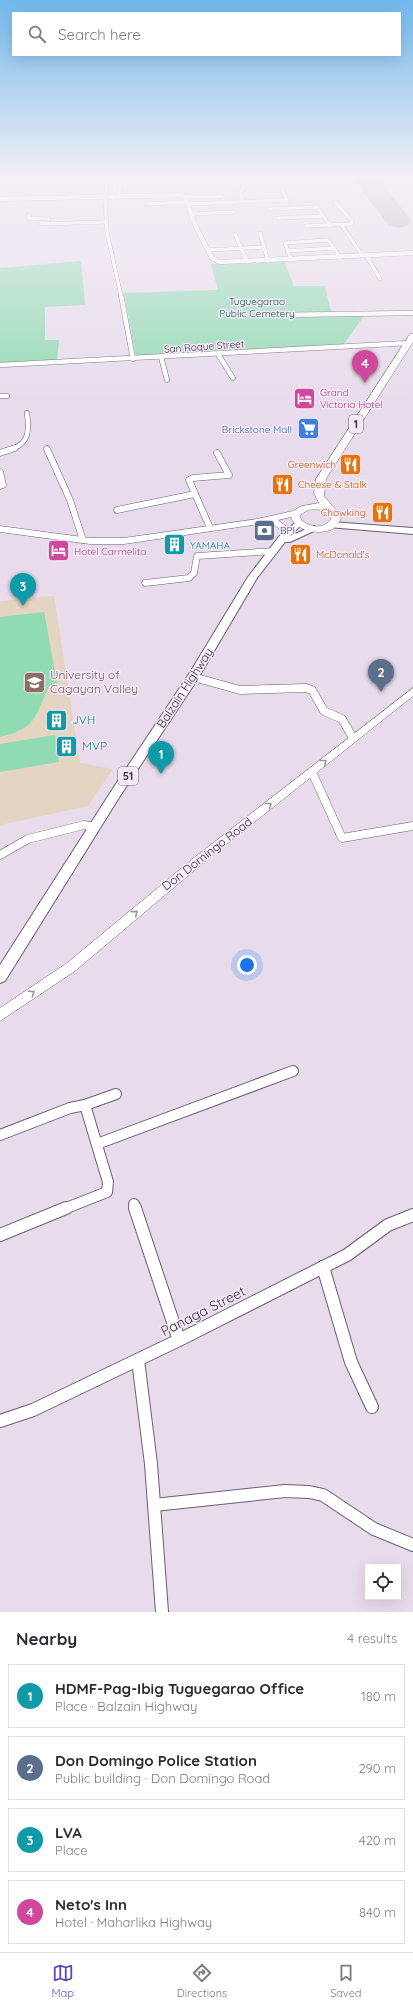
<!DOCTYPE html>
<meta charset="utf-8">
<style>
:root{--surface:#fff;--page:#f7f7f7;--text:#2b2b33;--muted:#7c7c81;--line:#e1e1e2;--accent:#6048c1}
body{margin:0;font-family:Quicksand,sans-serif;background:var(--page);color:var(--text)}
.controls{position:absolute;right:12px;bottom:12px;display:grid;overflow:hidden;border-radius:0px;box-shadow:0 4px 16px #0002}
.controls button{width:36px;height:36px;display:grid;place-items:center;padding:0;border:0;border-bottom:1px solid var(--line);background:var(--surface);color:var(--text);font:20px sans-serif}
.you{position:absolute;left:247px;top:965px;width:14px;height:14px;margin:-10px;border:3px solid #fff;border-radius:50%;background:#1a73e8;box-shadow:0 0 0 6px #1a73e833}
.badge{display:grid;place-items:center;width:26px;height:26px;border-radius:50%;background:var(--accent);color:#fff;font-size:13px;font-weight:700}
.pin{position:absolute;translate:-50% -33px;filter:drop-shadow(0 1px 2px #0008)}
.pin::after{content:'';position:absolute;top:21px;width:14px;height:12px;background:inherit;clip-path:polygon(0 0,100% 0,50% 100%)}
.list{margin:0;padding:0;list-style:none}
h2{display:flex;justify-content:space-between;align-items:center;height:52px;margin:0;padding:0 16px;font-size:17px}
h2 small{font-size:13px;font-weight:400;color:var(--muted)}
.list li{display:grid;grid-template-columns:26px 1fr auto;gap:12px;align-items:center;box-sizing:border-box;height:64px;margin:0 8px 8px;padding:0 8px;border:1px solid var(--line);border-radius:0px}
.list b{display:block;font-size:15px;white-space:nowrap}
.list p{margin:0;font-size:13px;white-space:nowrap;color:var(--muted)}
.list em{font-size:13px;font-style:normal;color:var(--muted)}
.icon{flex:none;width:22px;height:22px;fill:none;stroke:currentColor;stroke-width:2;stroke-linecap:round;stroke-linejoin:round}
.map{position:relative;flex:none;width:413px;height:1612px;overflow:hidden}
.search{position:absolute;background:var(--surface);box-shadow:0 4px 16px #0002;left:12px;right:12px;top:12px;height:44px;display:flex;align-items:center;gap:10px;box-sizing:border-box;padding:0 14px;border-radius:0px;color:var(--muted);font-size:15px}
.sheet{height:340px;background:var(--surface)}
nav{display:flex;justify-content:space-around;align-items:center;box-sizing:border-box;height:56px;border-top:1px solid var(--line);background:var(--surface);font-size:11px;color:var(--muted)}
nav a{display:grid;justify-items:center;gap:2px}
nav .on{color:var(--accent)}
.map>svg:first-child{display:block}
.education{fill:#e4d4c2}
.green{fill:#91dbb3}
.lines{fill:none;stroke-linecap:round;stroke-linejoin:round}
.runway{fill:#b2a8b4;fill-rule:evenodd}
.minor-far5-casing{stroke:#6b606f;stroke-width:4}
.minor-far4-casing{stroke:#6b606f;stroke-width:5.5}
.minor-far3-casing{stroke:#6b606f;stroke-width:7}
.minor-far2-casing{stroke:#6b606f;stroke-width:9}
.minor-far1-casing{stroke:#6b606f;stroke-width:12}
.minor-casing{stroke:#6b606f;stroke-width:14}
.tertiary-casing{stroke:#6b606f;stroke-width:5}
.secondary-casing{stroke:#6b606f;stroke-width:1}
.primary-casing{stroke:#6b606f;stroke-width:2}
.trunk-casing{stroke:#6b606f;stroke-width:1}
.minor-far5{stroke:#fff;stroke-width:3.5}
.minor-far4{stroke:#fff;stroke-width:4.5}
.minor-far3{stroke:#fff;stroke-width:6}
.minor-far2{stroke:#fff;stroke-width:8}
.minor-far1{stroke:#fff;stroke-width:10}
.minor{stroke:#fff;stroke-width:12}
.tertiary{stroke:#fff;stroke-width:4.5}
.secondary{fill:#fff;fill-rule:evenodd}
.primary{fill:#fff;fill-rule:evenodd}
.trunk{fill:#fff;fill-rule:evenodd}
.oneway{stroke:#9a989b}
.labels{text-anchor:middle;stroke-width:3;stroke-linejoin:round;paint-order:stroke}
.far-park-label{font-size:10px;fill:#115b3c;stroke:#f5e9f9}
.far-street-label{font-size:10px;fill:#363137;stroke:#f5e9f9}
.far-hotel-label{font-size:10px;fill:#b23c85;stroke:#f5e9f9;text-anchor:start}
.far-shop-label{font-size:10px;fill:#366cbe;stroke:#f5e9f9;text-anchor:end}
.far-food-label{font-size:10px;fill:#c56008;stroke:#f5e9f9;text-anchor:end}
.far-service-label{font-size:10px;fill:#4e5e75;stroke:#f5e9f9;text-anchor:start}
.far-culture-label{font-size:10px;fill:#0d838f;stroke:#f5e9f9;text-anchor:start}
.shield{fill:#f5e9f9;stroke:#6f6871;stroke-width:1}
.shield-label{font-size:11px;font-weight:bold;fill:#363137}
.education-label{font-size:12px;fill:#785e54;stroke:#f5e9f9;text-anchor:start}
.street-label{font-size:12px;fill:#363137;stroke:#f5e9f9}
.culture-label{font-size:12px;fill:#0d838f;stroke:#f5e9f9;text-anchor:start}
.near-street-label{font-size:14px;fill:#363137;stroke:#f5e9f9}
</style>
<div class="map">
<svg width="413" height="1612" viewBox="0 0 413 1612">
<rect width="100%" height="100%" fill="#e8dcec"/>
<!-- education -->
<polygon class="education" points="54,596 80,763 113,769 88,806 0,825 0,601"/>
<!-- green -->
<g class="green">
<polygon points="81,261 85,305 45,307 45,340 59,340 57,361 0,363 0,268"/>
<polygon points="284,261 294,286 325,286 331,312 364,312 364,316 343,345 136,357 124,293 218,290 211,264"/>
<path d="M44,612l13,71 -8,3c-15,32 -12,42 -49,51v-120z"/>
<polygon points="55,735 59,762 0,772 0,744"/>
</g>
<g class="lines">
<!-- runway -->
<polygon class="runway" points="351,176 376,176 411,220 407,226 398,228 389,226"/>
<defs>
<g id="minor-far5">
<polyline points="104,176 107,185 105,201 107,232 121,296"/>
<polyline points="238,176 244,188 240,192 243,202"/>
<polyline points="313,176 320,185"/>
<polyline points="0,179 39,176"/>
<polyline points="119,196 121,181 235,176"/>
<polyline points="185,197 221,196 224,199"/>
<polyline points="147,204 187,202"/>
<polyline points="188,204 287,200 282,190"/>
<polyline points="270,209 317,207 330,226"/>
<polyline points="191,214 234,212"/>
<polyline points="29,215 28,218 49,219"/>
<polyline points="278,218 324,216"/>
<polyline points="40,224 106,222"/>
<polyline points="306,226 352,224 351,220 335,202"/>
<polyline points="342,226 362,255"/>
<polyline points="260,233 268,261"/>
<polyline points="235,234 247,262"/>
<polyline points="208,250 263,247"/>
<polyline points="287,251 334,248"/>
<polyline points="366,255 380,279"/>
<polyline points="291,259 285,243 328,240 340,257"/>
</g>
<g id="minor-far4">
<polyline points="121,295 133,359"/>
<polyline points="278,315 413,313"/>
<polyline points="218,354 233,378"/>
<polyline points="161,357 167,380"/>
<polyline points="0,365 409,343"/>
<polyline points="0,396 7,396"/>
<path d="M12,449c18,-6 17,-20 15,-36"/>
</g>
<g id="minor-far3">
<polyline points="47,449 70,500 83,540"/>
<polyline points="0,453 15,448"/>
<polyline points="0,472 3,485 0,486"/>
<polyline points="117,510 195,494"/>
<polyline points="210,528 189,480 193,478 229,475 217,453"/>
<polyline points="145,583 189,578 194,573 197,556 274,551"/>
</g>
<g id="minor-far2">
<polyline points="193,677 240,690 306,688 312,690 324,711 342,719 353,738"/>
<polyline points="312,772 342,838 413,826"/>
<polyline points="0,855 28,839 84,825 95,827"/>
</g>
<g id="minor-far1">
<polyline points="0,1135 70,1108 85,1105 116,1094"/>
<polyline points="97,1144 293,1071"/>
<polyline points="134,1204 136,1209"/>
<polyline points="64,1209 107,1192 108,1182 85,1105"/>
</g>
<g id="minor">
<polyline points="135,1208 179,1340"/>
<polyline points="0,1235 66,1208"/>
<polyline points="323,1267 351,1362 372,1407"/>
<polyline points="138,1360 151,1464 162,1612"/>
<polyline points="0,1421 33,1410 179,1340 347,1255 388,1225 413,1215"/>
<polyline points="154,1505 285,1491 309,1492 323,1495 374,1529 413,1545"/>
</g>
<polyline id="tertiary" points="0,199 182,195 185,197 195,225 212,258 220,262 413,253"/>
<polygon id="secondary" points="413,688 413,696 203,863 75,971 0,1021 0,1008 67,963 195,857"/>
<g id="primary">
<polygon points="299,520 303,523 290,536 314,526 318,529 290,542 285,542 257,578 197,680 120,796 5,981 0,983 0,965 112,790 189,674 248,577 281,534"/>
<polygon points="331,522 413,528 413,534 328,527 327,525"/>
</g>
<path id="trunk" d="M410,334h3v8l-87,137 -2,17 12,14 5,9c-3,4 -5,7 -8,10 -13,6 -37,3 -42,-12l-13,3 15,12 -5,3 -14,-10 -8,-2 -142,21h-34l-90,-12v-6l90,12h34l133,-19 36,-8 9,-5 17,-3 -5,-10 2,-14zM317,509l12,5 2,5c-7,11 -21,8 -30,1l-1,-5 8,-5z"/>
</defs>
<!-- minor-far5 casing -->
<use href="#minor-far5" class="minor-far5-casing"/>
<!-- minor-far4 casing -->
<use href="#minor-far4" class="minor-far4-casing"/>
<!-- minor-far3 casing -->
<use href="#minor-far3" class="minor-far3-casing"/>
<!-- minor-far2 casing -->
<use href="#minor-far2" class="minor-far2-casing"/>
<!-- minor-far1 casing -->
<use href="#minor-far1" class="minor-far1-casing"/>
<!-- minor casing -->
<use href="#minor" class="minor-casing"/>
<!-- tertiary casing -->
<use href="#tertiary" class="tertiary-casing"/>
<!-- secondary casing -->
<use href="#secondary" class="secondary-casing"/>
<!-- primary casing -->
<use href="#primary" class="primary-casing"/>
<!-- trunk casing -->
<use href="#trunk" class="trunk-casing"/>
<!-- minor-far5 -->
<use href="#minor-far5" class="minor-far5"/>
<!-- minor-far4 -->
<use href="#minor-far4" class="minor-far4"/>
<!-- minor-far3 -->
<use href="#minor-far3" class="minor-far3"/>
<!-- minor-far2 -->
<use href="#minor-far2" class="minor-far2"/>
<!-- minor-far1 -->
<use href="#minor-far1" class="minor-far1"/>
<!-- minor -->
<use href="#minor" class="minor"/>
<!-- tertiary -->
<use href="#tertiary" class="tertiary"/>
<!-- secondary -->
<use href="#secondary" class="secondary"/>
<!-- primary -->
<use href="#primary" class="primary"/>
<!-- trunk -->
<use href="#trunk" class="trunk"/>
</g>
<!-- one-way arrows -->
<defs><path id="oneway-chevron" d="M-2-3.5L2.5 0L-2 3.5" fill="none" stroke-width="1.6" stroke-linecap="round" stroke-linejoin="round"/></defs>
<g class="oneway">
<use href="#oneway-chevron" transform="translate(324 762) rotate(-39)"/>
<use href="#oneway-chevron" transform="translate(269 805) rotate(-38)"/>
<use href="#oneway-chevron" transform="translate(135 913) rotate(-40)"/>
<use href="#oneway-chevron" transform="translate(32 993) rotate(-34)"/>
</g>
<!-- sky -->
<linearGradient id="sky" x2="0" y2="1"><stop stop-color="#71b8ec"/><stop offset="0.44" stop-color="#f5eff6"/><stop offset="1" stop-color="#f5eff6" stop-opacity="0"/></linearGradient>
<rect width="413" height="401" fill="url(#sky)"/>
<!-- icons -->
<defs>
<symbol id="hotel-square" viewBox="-11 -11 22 22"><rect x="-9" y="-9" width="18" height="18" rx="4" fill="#d1479c" stroke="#f5e9f9"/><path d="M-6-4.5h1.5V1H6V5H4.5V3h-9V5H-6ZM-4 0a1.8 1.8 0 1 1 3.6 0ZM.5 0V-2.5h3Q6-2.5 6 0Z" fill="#fff"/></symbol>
<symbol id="supermarket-square" viewBox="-11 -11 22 22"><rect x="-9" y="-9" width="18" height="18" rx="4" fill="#3f7fe0" stroke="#f5e9f9"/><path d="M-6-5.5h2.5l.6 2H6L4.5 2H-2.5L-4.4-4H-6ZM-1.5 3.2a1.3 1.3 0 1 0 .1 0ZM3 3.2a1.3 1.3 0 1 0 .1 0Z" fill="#fff"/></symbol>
<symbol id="restaurant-square" viewBox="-11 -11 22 22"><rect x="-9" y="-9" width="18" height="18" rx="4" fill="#e8710a" stroke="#f5e9f9"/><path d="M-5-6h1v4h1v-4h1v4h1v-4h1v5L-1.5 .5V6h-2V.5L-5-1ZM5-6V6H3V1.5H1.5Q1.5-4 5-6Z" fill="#fff"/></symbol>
<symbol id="bank-square" viewBox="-11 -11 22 22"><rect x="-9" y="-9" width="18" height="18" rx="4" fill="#5c6f8a" stroke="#f5e9f9"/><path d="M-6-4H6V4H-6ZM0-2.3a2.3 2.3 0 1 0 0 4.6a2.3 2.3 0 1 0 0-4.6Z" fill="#fff"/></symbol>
<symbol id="building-square" viewBox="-11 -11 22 22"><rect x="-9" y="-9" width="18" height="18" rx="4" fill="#0f9aa8" stroke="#f5e9f9"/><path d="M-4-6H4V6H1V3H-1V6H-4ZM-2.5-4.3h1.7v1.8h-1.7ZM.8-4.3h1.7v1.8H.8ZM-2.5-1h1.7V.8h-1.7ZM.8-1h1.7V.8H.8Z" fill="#fff"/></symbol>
<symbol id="university-square" viewBox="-11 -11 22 22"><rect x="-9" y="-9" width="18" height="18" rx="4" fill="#8d6e63" stroke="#f5e9f9"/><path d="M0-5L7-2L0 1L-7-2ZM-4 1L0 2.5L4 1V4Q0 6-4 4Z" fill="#fff"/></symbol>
</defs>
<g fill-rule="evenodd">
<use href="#hotel-square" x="292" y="386" width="25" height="25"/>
<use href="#supermarket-square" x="296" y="416" width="25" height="25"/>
<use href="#restaurant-square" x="338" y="452" width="25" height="25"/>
<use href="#restaurant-square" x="270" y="472" width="25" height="25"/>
<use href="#restaurant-square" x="370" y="500" width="25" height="25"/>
<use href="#bank-square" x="252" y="518" width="25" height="25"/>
<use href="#building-square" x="162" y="532" width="25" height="25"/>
<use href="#hotel-square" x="46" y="538" width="25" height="25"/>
<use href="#restaurant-square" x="288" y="542" width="25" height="25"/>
<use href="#university-square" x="22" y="670" width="25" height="25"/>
<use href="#building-square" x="44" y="708" width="25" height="25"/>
<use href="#building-square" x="54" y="734" width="25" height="25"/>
</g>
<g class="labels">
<!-- far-park labels -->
<g class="far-park-label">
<text x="257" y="305">Tuguegarao<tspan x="257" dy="12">Public Cemetery</tspan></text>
</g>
<!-- far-street labels -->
<g class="far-street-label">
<text transform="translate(204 346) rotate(-4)" y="4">San Roque Street</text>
</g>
<!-- far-hotel labels -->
<g class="far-hotel-label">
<text x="320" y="396">Grand<tspan x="320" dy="12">Victoria Hotel</tspan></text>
<text x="74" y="555">Hotel Carmelita</text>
</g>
<!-- far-shop labels -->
<g class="far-shop-label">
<text x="292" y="433">Brickstone Mall</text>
</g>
<!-- far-food labels -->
<g class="far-food-label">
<text x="336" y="468">Greenwich</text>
<text x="298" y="488" text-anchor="start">Cheese &amp; Stalk</text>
<text x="366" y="516">Chowking</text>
<text x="316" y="558" text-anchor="start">McDonald's</text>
</g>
<!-- far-service labels -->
<g class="far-service-label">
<text x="280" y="534">BPI</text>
</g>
<!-- far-culture labels -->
<g class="far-culture-label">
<text x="190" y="549">YAMAHA</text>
</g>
<!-- shield labels -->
<g class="shield">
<rect x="349" y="415" width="14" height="18" rx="3"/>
<rect x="118" y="767" width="20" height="18" rx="3"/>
</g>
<g class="shield-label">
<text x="356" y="428">1</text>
<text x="128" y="780">51</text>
</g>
<!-- education labels -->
<g class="education-label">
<text x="50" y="679">University of<tspan x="50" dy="14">Cagayan Valley</tspan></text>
</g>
<!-- street labels -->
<g class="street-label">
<text transform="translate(185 688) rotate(-57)" y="4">Balzain Highway</text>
<text transform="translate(207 854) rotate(-38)" y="4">Don Domingo Road</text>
</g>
<!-- culture labels -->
<g class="culture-label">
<text x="72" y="724">JVH</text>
<text x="82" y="750">MVP</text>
</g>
<!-- near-street labels -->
<g class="near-street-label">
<text transform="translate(203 1311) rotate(-27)" y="5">Panaga Street</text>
</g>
</g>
</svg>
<div class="controls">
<button><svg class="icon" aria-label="locate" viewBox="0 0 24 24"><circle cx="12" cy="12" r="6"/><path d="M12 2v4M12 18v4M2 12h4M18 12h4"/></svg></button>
</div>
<div class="you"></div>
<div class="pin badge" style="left:161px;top:774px;background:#0f9aa8">1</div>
<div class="pin badge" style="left:381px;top:692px;background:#5c6f8a">2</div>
<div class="pin badge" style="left:23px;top:606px;background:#0f9aa8">3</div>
<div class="pin badge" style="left:365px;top:383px;background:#d1479c">4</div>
<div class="search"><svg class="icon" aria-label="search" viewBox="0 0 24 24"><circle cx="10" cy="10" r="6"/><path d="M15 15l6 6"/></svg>Search here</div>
</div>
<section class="sheet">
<h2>Nearby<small>4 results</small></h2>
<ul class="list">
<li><span class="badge" style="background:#0f9aa8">1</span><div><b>HDMF-Pag-Ibig Tuguegarao Office</b><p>Place · Balzain Highway</p></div><em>180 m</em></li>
<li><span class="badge" style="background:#5c6f8a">2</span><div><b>Don Domingo Police Station</b><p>Public building · Don Domingo Road</p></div><em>290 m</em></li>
<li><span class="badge" style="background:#0f9aa8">3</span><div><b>LVA</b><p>Place</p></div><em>420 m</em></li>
<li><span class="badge" style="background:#d1479c">4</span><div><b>Neto's Inn</b><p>Hotel · Maharlika Highway</p></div><em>840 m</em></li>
</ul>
</section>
<nav>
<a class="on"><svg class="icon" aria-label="map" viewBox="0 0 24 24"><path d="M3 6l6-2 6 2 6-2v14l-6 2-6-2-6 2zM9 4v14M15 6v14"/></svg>Map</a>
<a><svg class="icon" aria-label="directions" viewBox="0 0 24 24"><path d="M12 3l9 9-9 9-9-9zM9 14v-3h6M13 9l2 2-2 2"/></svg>Directions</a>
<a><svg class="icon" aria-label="saved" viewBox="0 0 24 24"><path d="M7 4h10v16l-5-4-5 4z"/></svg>Saved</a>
</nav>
